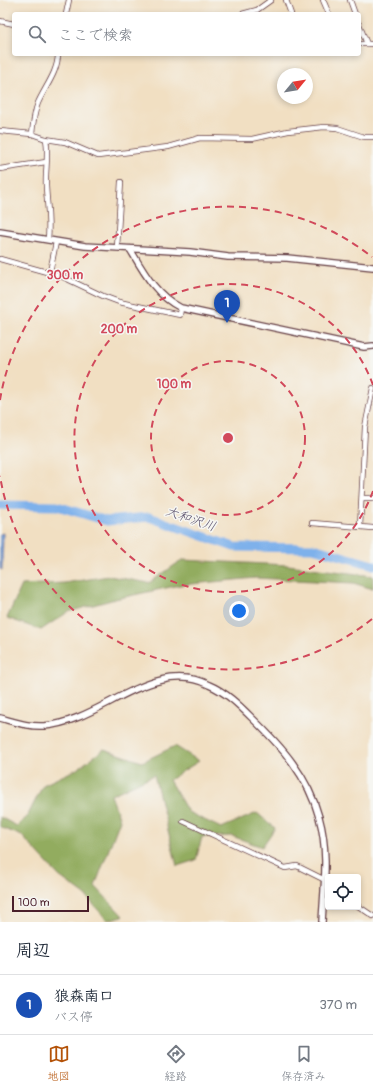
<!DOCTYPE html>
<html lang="ja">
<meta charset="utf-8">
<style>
:root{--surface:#fff;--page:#f2f2f3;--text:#1f2937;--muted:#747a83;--line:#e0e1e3;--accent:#b45309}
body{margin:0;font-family:Pangolin,"Klee One",sans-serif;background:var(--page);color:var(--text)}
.controls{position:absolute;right:12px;bottom:12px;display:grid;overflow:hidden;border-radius:4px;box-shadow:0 2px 6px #0003}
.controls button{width:36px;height:36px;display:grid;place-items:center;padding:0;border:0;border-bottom:1px solid var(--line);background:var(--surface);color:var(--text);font:20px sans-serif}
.compass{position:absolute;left:277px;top:68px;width:36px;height:36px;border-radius:50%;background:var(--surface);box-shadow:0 2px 6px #0003;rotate:60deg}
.scale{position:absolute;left:12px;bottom:10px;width:77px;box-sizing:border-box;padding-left:4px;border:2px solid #4a1f2b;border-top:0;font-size:11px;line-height:14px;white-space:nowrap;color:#4a1f2b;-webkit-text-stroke:3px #f6f6f2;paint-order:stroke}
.you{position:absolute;left:239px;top:611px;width:14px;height:14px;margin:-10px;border:3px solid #fff;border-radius:50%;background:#1a73e8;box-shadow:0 0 0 6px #1a73e833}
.badge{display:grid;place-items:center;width:26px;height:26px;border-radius:50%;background:var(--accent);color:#fff;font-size:13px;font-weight:700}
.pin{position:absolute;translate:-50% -33px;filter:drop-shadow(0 1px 2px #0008)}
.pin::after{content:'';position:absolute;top:21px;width:14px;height:12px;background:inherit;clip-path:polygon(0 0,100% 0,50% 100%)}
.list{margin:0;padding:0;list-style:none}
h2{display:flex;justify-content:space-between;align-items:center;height:52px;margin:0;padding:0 16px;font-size:17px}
h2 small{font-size:13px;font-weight:400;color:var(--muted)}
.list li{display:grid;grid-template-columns:26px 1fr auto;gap:12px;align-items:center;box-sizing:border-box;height:60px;padding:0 16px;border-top:1px solid var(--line)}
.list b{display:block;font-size:15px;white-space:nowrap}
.list p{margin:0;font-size:13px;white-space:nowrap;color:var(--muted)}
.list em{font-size:13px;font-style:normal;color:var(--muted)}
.icon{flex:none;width:22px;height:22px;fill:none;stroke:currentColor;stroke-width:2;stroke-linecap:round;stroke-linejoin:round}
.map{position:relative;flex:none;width:373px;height:922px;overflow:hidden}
.search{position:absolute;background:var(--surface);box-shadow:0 2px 6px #0003;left:12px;right:12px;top:12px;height:44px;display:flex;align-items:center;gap:10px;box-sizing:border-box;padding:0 14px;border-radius:4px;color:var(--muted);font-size:15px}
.sheet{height:112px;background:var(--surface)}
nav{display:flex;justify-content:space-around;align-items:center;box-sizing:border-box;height:56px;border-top:1px solid var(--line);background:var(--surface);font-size:11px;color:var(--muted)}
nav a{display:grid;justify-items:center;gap:2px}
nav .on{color:var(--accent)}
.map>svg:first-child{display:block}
.forest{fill:#92ac5f;stroke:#6e6645}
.water{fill:#7eb1eb;stroke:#64688b}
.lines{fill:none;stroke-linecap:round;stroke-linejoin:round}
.river{stroke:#7eb1eb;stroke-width:9}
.minor-casing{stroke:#633c42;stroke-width:6}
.tertiary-casing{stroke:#633c42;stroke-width:8}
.minor{stroke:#fff;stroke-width:4.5}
.tertiary{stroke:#fff;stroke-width:5.5}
.ring{fill:none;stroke:#d1495b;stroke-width:2;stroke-dasharray:7 5}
.labels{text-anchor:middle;stroke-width:3;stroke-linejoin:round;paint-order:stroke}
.water-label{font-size:13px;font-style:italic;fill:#5c526e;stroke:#f6f6f2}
.centre{fill:#d1495b;stroke:#f6f6f2;stroke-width:2}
.ring-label{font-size:12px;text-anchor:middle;font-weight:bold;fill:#d1495b;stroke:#f6f6f2;stroke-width:3;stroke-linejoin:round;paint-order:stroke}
</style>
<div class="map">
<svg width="373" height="922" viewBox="0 0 373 922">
<rect width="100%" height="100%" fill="#f6f6f2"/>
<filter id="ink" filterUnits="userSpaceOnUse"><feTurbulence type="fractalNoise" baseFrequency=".025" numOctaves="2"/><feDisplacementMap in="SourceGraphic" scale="8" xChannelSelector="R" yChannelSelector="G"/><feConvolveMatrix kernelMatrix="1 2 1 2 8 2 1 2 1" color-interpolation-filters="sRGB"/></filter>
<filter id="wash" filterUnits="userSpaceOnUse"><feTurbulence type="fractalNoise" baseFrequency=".012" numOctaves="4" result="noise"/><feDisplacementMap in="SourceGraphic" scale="16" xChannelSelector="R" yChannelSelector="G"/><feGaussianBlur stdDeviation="0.9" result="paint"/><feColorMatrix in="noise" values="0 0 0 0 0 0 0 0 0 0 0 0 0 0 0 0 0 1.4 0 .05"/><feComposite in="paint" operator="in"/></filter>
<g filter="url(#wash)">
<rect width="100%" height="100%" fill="#f1dfc2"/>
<!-- forest -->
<g class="forest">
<polygon points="182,560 288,565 373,576 373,589 353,583 256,578 180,585 115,599 68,612 41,630 7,618 22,585 64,583 109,576 149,583"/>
<polygon points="175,746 199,761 169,780 188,812 221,828 257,813 275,828 262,847 232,836 202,837 196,860 177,866 154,775 111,795 120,820 95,886 123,916 107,920 85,895 59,876 22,836 0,827 0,817 17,826 27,817 43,785 77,769 104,749 142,762"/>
</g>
<!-- water -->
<polygon class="water" points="3,533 2,570 0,569 0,534"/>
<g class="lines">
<!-- river -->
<polyline class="river" points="0,505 57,506 107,521 149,517 234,547 313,548 373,565"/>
</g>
</g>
<g filter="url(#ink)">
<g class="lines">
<defs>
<g id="minor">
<polyline points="286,0 291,14"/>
<polyline points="323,0 329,14"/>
<polyline points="350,0 355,14"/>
<polyline points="66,14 69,0"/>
<polyline points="242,14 257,10 271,0"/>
<polyline points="0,21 14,24"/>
<polyline points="359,24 367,44"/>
<polyline points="359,44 373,44"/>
<polyline points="0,131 32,134 46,139 65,142 98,156 168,147 200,138 252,139 288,131 324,127 337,128 364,137 373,137"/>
<path d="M32,134c1,-11 2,-21 6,-31 7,-16 20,-31 20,-49"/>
<path d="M46,139c3,16 -1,32 0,47 1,21 4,33 2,54"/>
<polyline points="0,169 46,162"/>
<polyline points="117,248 121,182"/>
<polyline points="0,259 61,276 103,296 119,302 180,315 181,308"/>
<polyline points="50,272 56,242"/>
<polyline points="362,498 373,498"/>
<polyline points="312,523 373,528"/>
<polyline points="360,527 365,427 373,388"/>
<polyline points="183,821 285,868 297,866 325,880"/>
<polyline points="358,906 373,916"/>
</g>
<g id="tertiary">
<polyline points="0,232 85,246 190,252 228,257 287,258 373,267"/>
<path d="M130,249c13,22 26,47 51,59l183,39 9,-1"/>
<path d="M0,718c15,4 29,9 44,8 41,-3 78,-37 118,-46 16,-4 33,-2 47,5 17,7 31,21 43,33 30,29 56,58 67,99 10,35 5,69 3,105"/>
</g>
</defs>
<!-- minor casing -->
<use href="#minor" class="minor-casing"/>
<!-- tertiary casing -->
<use href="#tertiary" class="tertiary-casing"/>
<!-- minor -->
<use href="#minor" class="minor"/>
<!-- tertiary -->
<use href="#tertiary" class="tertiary"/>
</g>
</g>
<!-- distance rings -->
<g class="ring">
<circle cx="228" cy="438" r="77"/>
<path d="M373 491A154 154 0 1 1 373 385"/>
<path d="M372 619A231 231 0 0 1 0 476M0 400A231 231 0 0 1 372 257"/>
</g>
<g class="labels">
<!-- water labels -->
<g class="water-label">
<text transform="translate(191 518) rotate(19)" y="5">大和沢川</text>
</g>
</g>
<circle cx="228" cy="438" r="6" class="centre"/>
<g class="ring-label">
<text x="65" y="279">300 m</text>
<text x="119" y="333">200 m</text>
<text x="174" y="388">100 m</text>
</g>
</svg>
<div class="controls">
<button><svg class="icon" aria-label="locate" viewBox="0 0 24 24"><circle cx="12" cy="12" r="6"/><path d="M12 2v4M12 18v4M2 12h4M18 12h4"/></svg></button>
</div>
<svg class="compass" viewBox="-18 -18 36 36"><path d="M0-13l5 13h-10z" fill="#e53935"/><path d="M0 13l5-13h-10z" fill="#747a83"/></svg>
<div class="scale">100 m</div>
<div class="you"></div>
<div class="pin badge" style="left:227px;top:323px;background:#1a4fb4">1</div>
<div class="search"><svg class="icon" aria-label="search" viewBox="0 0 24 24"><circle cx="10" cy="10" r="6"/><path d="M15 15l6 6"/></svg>ここで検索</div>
</div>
<section class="sheet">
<h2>周辺<small></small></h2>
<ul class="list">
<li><span class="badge" style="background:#1a4fb4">1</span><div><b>狼森南口</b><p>バス停</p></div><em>370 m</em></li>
</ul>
</section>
<nav>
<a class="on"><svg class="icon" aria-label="map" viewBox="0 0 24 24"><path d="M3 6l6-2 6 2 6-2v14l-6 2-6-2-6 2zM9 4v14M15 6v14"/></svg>地図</a>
<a><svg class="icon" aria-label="directions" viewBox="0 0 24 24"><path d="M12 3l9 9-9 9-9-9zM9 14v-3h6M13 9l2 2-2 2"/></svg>経路</a>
<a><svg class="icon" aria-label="saved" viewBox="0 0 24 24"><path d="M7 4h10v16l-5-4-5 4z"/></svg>保存済み</a>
</nav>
